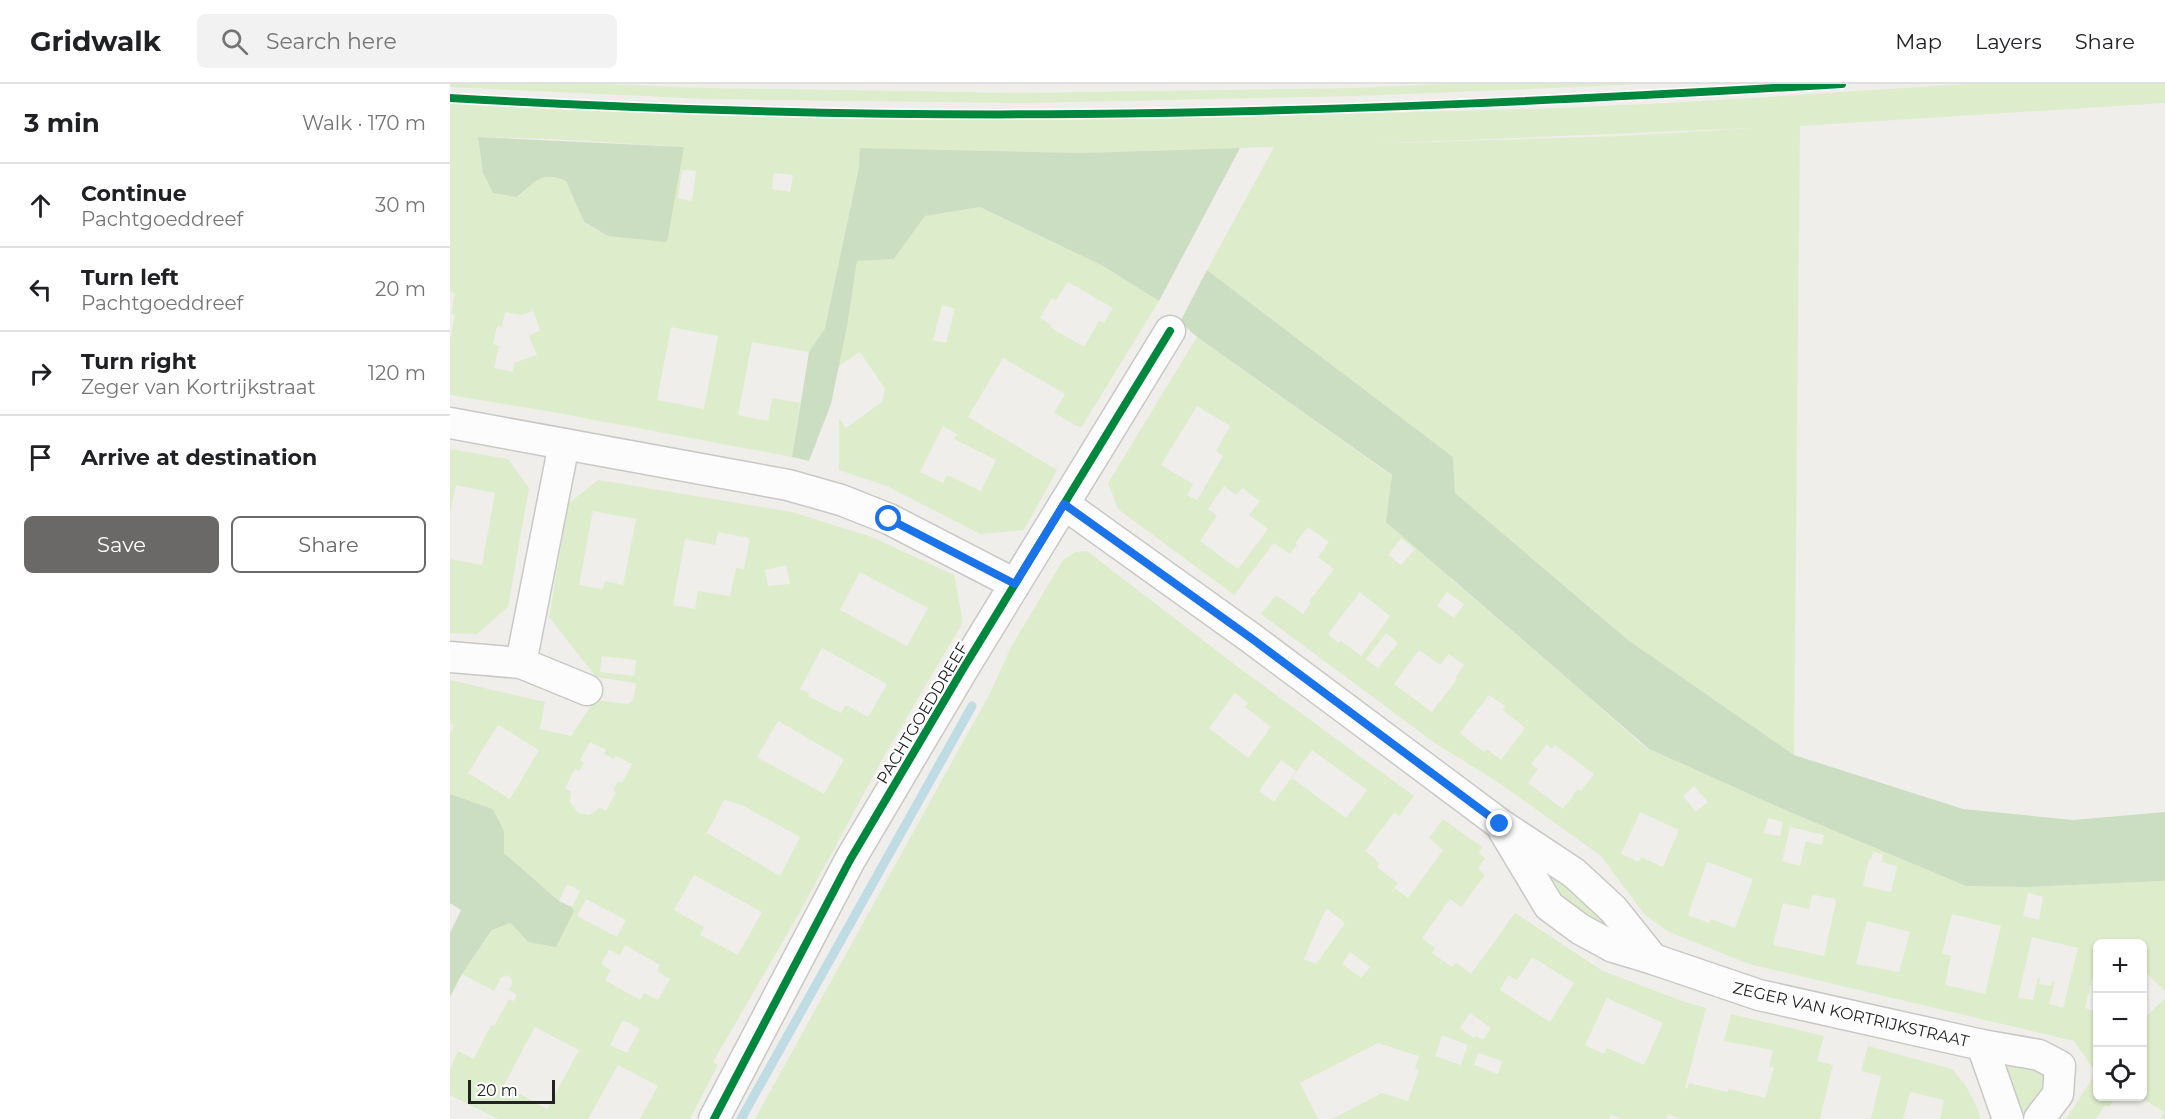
<!DOCTYPE html>
<meta charset="utf-8">
<style>
:root{--surface:#fff;--page:#f2f2f2;--text:#202124;--muted:#757577;--line:#e0e0e0;--accent:#6a6968}
body{margin:0;font-family:Montserrat,sans-serif;background:var(--page);color:var(--text)}
.controls{position:absolute;right:18px;bottom:18px;display:grid;overflow:hidden;border-radius:9px;box-shadow:0 2px 4px #0004}
.controls button{width:54px;height:54px;display:grid;place-items:center;padding:0;border:0;border-bottom:2px solid var(--line);background:var(--surface);color:var(--text);font:30px sans-serif}
.scale{position:absolute;left:18px;bottom:15px;width:87px;box-sizing:border-box;padding-left:6px;border:3px solid #222;border-top:0;font-size:16px;line-height:21px;white-space:nowrap;color:#222;-webkit-text-stroke:4px #fff;paint-order:stroke}
.stop{position:absolute;width:18px;height:18px;margin:-14px;border:4px solid #1a73e8;border-radius:50%;background:#fff}
.stop.end{background:#1a73e8;border-color:#fff;box-shadow:0 2px 6px #0008}
.list{margin:0;padding:0;list-style:none}
h2{display:flex;justify-content:space-between;align-items:center;height:78px;margin:0;padding:0 24px;font-size:26px}
h2 small{font-size:20px;font-weight:400;color:var(--muted)}
.list li{display:grid;grid-template-columns:39px 1fr auto;gap:18px;align-items:center;box-sizing:border-box;height:84px;padding:0 24px;border-top:2px solid var(--line)}
.list b{display:block;font-size:22px;white-space:nowrap}
.list p{margin:0;font-size:20px;white-space:nowrap;color:var(--muted)}
.list em{font-size:20px;font-style:normal;color:var(--muted)}
.actions{display:flex;gap:12px;padding:18px 24px}
.actions a{flex:1;padding:14px 0;border:2px solid var(--accent);border-radius:9px;text-align:center;font-size:21px;color:var(--accent)}
.actions .main{background:var(--accent);color:#fff}
.icon{flex:none;width:33px;height:33px;fill:none;stroke:currentColor;stroke-width:2;stroke-linecap:round;stroke-linejoin:round}
.map{position:relative;flex:none;width:1715px;height:1035px;overflow:hidden}
header{display:flex;align-items:center;gap:36px;box-sizing:border-box;height:84px;padding:0 30px;background:var(--surface);border-bottom:2px solid var(--line)}
header strong{font-size:28px}
nav{display:flex;gap:33px;margin-inline-start:auto;font-size:21px}
.search{width:420px;height:54px;background:var(--page);display:flex;align-items:center;gap:15px;box-sizing:border-box;padding:0 21px;border-radius:9px;color:var(--muted);font-size:22px}
main{display:flex}
aside{flex:1;background:var(--surface)}
.map>svg:first-child{display:block}
.grass{fill:#ddeccb;fill-rule:evenodd}
.forest{fill:#cbdec1}
.lines{fill:none;stroke-linecap:round;stroke-linejoin:round}
.stream{stroke:#bfdbe3;stroke-width:9}
.minor-casing{stroke:#c9c8c7;stroke-width:33}
.minor{stroke:#fdfcfc;stroke-width:30}
.cycleway-casing{stroke:#fff;stroke-width:11}
.cycleway{stroke:#00873e;stroke-width:8}
.route{stroke:#1a73e8;stroke-width:8}
.labels{text-anchor:middle;stroke-width:4.5;stroke-linejoin:round;paint-order:stroke}
.street-label{font-size:16px;fill:#222;stroke:#fff}
</style>
<header>
<strong>Gridwalk</strong>
<div class="search"><svg class="icon" aria-label="search" viewBox="0 0 24 24"><circle cx="10" cy="10" r="6"/><path d="M15 15l6 6"/></svg>Search here</div>
<nav><a>Map</a><a>Layers</a><a>Share</a></nav>
</header>
<main>
<aside>
<h2>3 min<small>Walk · 170 m</small></h2>
<ul class="list">
<li><svg class="icon" aria-label="ahead" viewBox="0 0 24 24"><path d="M12 20V5M6 11l6-6 6 6"/></svg><div><b>Continue</b><p>Pachtgoeddreef</p></div><em>30 m</em></li>
<li><svg class="icon" aria-label="left" viewBox="0 0 24 24"><path d="M17 20v-9H6M10 6l-5 5 5 5"/></svg><div><b>Turn left</b><p>Pachtgoeddreef</p></div><em>20 m</em></li>
<li><svg class="icon" aria-label="right" viewBox="0 0 24 24"><path d="M7 20v-9h11M14 6l5 5-5 5"/></svg><div><b>Turn right</b><p>Zeger van Kortrijkstraat</p></div><em>120 m</em></li>
<li><svg class="icon" aria-label="arrive" viewBox="0 0 24 24"><path d="M6 21V4h12l-3 4 3 4H6"/></svg><div><b>Arrive at destination</b></div></li>
</ul>
<div class="actions"><a class="main">Save</a><a>Share</a></div>
</aside>
<div class="map">
<svg width="1715" height="1035" viewBox="0 0 1715 1035">
<rect width="100%" height="100%" fill="#f0eeeb"/>
<!-- grass -->
<g class="grass">
<polygon points="0,0 156,0 257,4 572,9 906,4 996,0 1194,0 907,12 573,19 257,15 0,3"/>
<path d="M1516,0h199v19l-365,23 -6,629 -166,-115 -173,-147 -2,-36 -246,-187 67,-123 -194,6 -219,-5 -2,19 -34,161 -16,24 -57,-10 -14,73 30,6 4,-23 28,5 -8,54 -245,-46 -97,-16v-56l5,-23 -4,-2 4,-21 -5,-1v-188c322,17 645,18 968,8 68,-2 137,-3 205,-7 114,-5 229,-14 343,-21zM1303,44l-131,8 -256,8h1zM28,53l73,2 133,8 -76,89 -24,-13 -18,-42c-27,-10 -28,-1 -48,16l-25,-4 -10,-20zM232,86l14,1 -4,30 -14,-3zM324,89l19,2 -3,17 -18,-3zM83,227l7,19 -11,6 8,19 -23,8 -1,9 -19,-4 5,-22 -6,-2 4,-18 5,1 3,-15 17,3zM221,243l47,9 -14,73 -47,-9z"/>
<path d="M530,123l123,59 56,35 -78,127 -27,-15 11,-19 -62,-36 -35,59 89,53 -33,60 -44,4 -93,-48 -48,-16v-52l7,10 36,-26 3,-13 -25,-37 -23,15 11,-46 9,-60 37,-2 31,-43zM618,198l45,26 -9,15 -5,-2 -15,26 -34,-20 1,-2 -11,-7 12,-20 4,2zM492,221l13,4 -9,34 -13,-3zM493,342l14,8 -3,5 42,21 -15,31 -34,-16 -4,8 -23,-11z"/>
<path d="M747,253l195,139 59,103 126,108 71,63 1,-1 143,64 174,73 61,1 138,-6v110l-22,-21 -1,-26h-44l-1,15 -12,49 12,4 1,84 18,1 -7,10 -4,-2 -9,14h-30l30,-46 -22,-32 -325,-77 -82,-33 -23,-17 -43,-58 -99,-71 -70,-44 -171,-127 15,-19 27,19 8,-11 -2,-2 25,-32 -16,-12 11,-15 -21,-15 -13,16 2,2 -7,9 -16,-11 -40,52 -116,-86 -10,-26zM747,322l33,20 -14,25 7,5 -26,44 -10,-5 6,-11 -32,-19zM774,402l12,9 6,-7 18,13 -11,14 19,14 -30,40 -38,-28 17,-25 -9,-7zM951,454l14,11 -14,16 -13,-10zM910,508l30,24 -29,40 -20,-15 -3,2 -10,-9zM997,508l17,12 -10,14 -17,-12zM936,549l12,10 -20,25 -12,-9zM969,566l21,15 9,-11 15,11 -8,12 1,2 -25,33 -38,-28zM1039,611l16,11 -2,4 22,18 -24,32 -14,-11 -3,3 -24,-19zM1097,660l5,5 3,-4 39,29 -13,17 -3,-2 -15,20 -35,-26 10,-14 -7,-5zM1244,702l14,16 -12,10 -13,-16zM1190,728l39,18 -16,37 -22,-10 -2,5 -18,-8zM1318,734l15,4 -3,14 -16,-3zM1340,743l34,8 -2,10 -16,-4 -6,25 -18,-5zM1423,768l10,2 -2,8 16,4 -6,26 -28,-6 6,-27 2,1zM1257,778l46,17 -18,49 -24,-9 -2,4 -21,-8zM1578,809l15,4 -4,23 -16,-4zM1365,811l20,4 1,3 -12,54 -51,-11 10,-42 26,6 3,-13zM1502,830l49,12 -16,68 -40,-9 6,-29 -9,-3zM1417,837l43,11 -11,40 -43,-8zM1582,853l46,11 -15,60 -14,-4 6,-22 -3,-1 -1,5 -12,-2 1,-6h-2l-5,22 -15,-2z"/>
<polygon points="0,365 58,375 79,404 58,523 27,550 0,549 0,475 32,481 45,409 6,401 0,430"/>
<path d="M148,396l194,32 80,25 82,38 9,47 -80,136 -83,154 -87,150 5,3 -28,54h-50l18,-33 -40,-21 -30,54h-90l-48,-24v-26l8,-18 16,8 17,-34 3,1 15,-27 5,2 3,-6 -8,-5 3,-6 -1,-6 -4,-3 -6,3 -7,13 -32,-17 31,-44 18,-7 17,19 46,-31 -2,-4 8,-16 -13,-7 -8,17 -55,-48v-22l-11,-22 -43,-15v-61l4,-7 -4,-3v-43l95,22 -5,27 31,7 24,-36 32,4 6,-3 3,-18 -40,-6 -47,-60 19,-113zM143,427l43,8 -13,66 -18,-4 -2,8 -24,-4zM268,448l32,6 -6,31 -8,-1 -6,28 -32,-5 -3,18 -22,-4 12,-66 30,6zM336,481l4,19 -22,2 -3,-16zM410,488l68,36 -21,38 -67,-36zM372,564l65,36 -19,33 -22,-12 -5,8 -33,-17 1,-3 -9,-4zM152,572l34,4 -2,16 -34,-4zM328,637l66,38 -20,35 -67,-37zM48,641l41,25 -29,49 -42,-26zM140,658l16,8 -2,4 10,5 2,-3 16,8 -10,19 -4,-2 -5,9 3,2 -10,19 -6,-4 -10,8 -12,-2 -8,-11 1,-10 -6,-4 10,-19 4,2 5,-8 -4,-3zM274,716l18,5 58,32 -20,39 -73,-43zM244,791l68,37 -24,43 -38,-20 4,-8 -30,-17zM136,815l40,21 -9,17 -40,-21zM175,861l35,20 -3,6 13,8 -12,21 -14,-7 -4,7 -35,-20 6,-10 -10,-6 8,-14 11,5zM173,936l17,9 -13,24 -17,-8zM85,943l44,23 -32,59 -43,-24z"/>
<path d="M637,467l147,113 180,132 -15,20 -5,-3 -29,38 15,12 -3,4 21,16 -4,5 14,10 35,-48 -14,-12 14,-19 39,28 -3,6 6,5 -7,11 7,6 -24,32 -11,-8 -28,39 13,10 -3,5 20,14 4,-5 15,12 44,-61 88,58 82,31 21,6 -21,80 2,1 2,-6 38,9 2,-3 36,9 9,-30 -5,-2 4,-16 -49,-9 7,-27 93,22 -7,25 16,4 -13,53 1,1h-140l-13,-5 -2,5h-45l-10,-4 -2,4h-277l50,-26 26,8 11,-31 -4,-2 4,-12 -41,-13 -78,40 18,36h-563l236,-428 20,-44 52,-87 12,-8zM785,609l13,10 -3,4 26,20 -23,31 -39,-30zM862,666l55,40 -21,28 -54,-40zM831,676l15,11 -22,31 -15,-11zM876,824l19,15 -29,41 -12,-5zM900,868l20,15 -9,11 -19,-14zM1082,873l42,26 -24,39 -50,-32 8,-15 9,5zM1157,914l56,25 -19,42 -37,-17 -3,6 -19,-9zM1020,929l21,15 -8,12 -7,-4 -2,2 -14,-10zM993,950l1,2 24,9 -7,20 -26,-9zM1028,969l24,8 -4,13 -24,-9z"/>
<polygon points="1102,791 1151,825 1166,850 1113,821 1099,793"/>
<polygon points="1715,914 1715,1035 1710,1035 1714,1028 1690,1013 1692,1012 1692,937"/>
<polygon points="1418,962 1502,985 1516,1002 1529,1028 1530,1035 1490,1035 1494,1016 1460,1008 1453,1035 1421,1035 1431,992 1411,987"/>
<polygon points="1554,974 1593,984 1600,1000 1576,1030 1569,1023 1552,985"/>
</g>
<!-- forest -->
<g class="forest">
<path d="M28,53l206,10 -17,95 -59,-6 -24,-14 -18,-41c-26,-10 -28,-1 -49,16l-24,-4 -10,-20z"/>
<polygon points="410,64 630,69 790,64 709,217 653,182 530,123 475,132 444,175 407,177 398,237 381,320 359,377 342,373 359,268 375,244 409,83"/>
<polygon points="757,186 1003,373 1005,409 1178,556 1344,671 1513,725 1623,736 1715,728 1715,797 1577,803 1516,802 1342,729 1199,665 936,438 942,391 747,253 730,238"/>
<polygon points="0,710 43,725 54,747 54,769 109,817 122,823 124,827 106,863 78,858 61,839 42,846 12,890 0,913 0,849 11,826 0,819"/>
</g>
<g class="lines">
<!-- stream -->
<polyline class="stream" points="291,1035 522,622"/>
<defs>
<g id="minor">
<polyline points="0,339 338,401 391,416 439,435 565,500"/>
<polyline points="614,420 801,554 1050,740 1124,789 1163,825 1203,875"/>
<polyline points="0,573 71,579 114,360"/>
<polyline points="71,579 137,606"/>
<polyline points="1054,747 1099,822 1130,845 1163,863 1203,875 1309,911 1532,961 1558,1035"/>
<polyline points="1532,961 1589,971 1610,982 1608,1010 1589,1035"/>
<polyline points="264,1035 400,776 513,585 720,247"/>
</g>
</defs>
<!-- minor casing -->
<use href="#minor" class="minor-casing"/>
<!-- minor -->
<use href="#minor" class="minor"/>
<defs>
<g id="cycleway">
<path d="M0,14c209,12 420,18 630,16 254,-2 508,-15 762,-30"/>
<polyline points="264,1035 400,776 513,585 720,247"/>
</g>
</defs>
<!-- cycleway casing -->
<use href="#cycleway" class="cycleway-casing"/>
<!-- cycleway -->
<use href="#cycleway" class="cycleway"/>
</g>
<g class="lines">
<!-- route -->
<polyline class="route" points="439,435 565,500 614,420 801,554 1050,740"/>
</g>
<g class="labels">
<!-- street labels -->
<g class="street-label">
<text transform="translate(472 629) rotate(-59)" y="6">PACHTGOEDDREEF</text>
<text transform="translate(1401 930) rotate(13)" y="6">ZEGER VAN KORTRIJKSTRAAT</text>
</g>
</g>
</svg>
<div class="controls">
<button>+</button>
<button>−</button>
<button><svg class="icon" aria-label="locate" viewBox="0 0 24 24"><circle cx="12" cy="12" r="6"/><path d="M12 2v4M12 18v4M2 12h4M18 12h4"/></svg></button>
</div>
<div class="scale">20 m</div>
<div class="stop" style="left:439px;top:435px"></div>
<div class="stop end" style="left:1050px;top:740px"></div>
</div>
</main>
